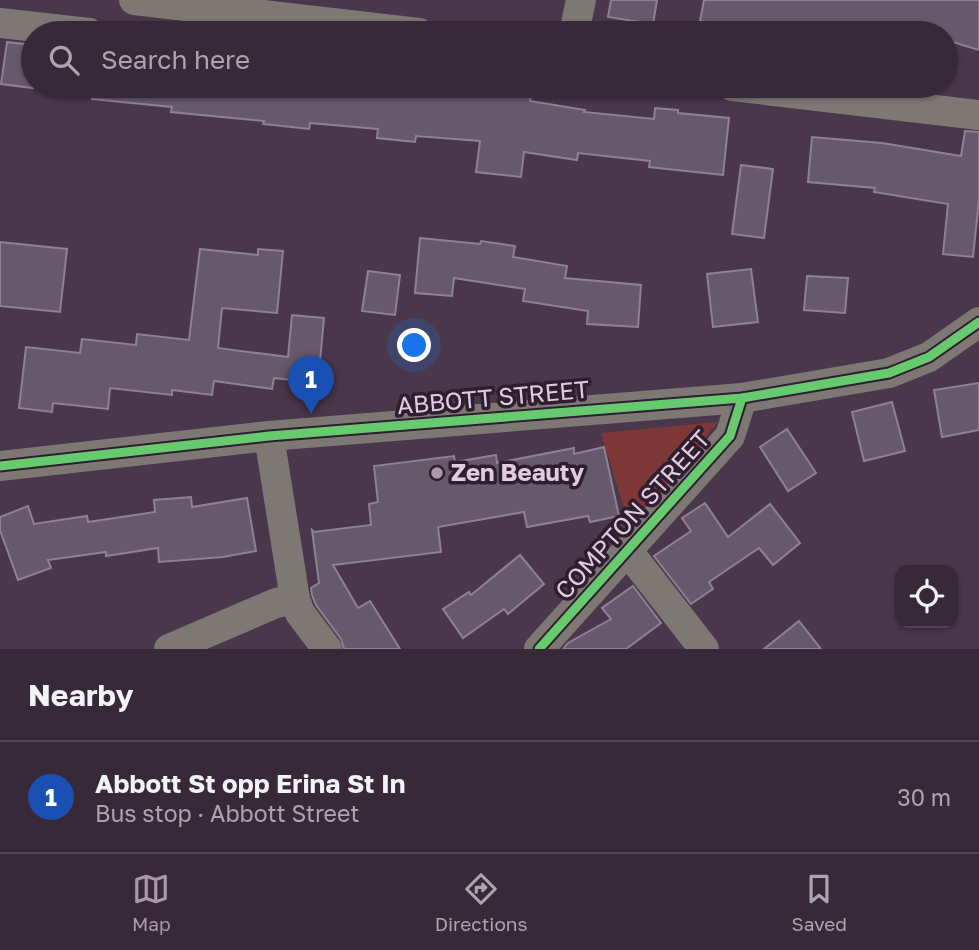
<!DOCTYPE html>
<meta charset="utf-8">
<style>
:root{--surface:#382939;--page:#3f3141;--text:#f1f3f6;--muted:#aba6ae;--line:#524553;--accent:#ac97ad}
body{margin:0;font-family:"Golos Text",sans-serif;background:var(--page);color:var(--text)}
.controls{position:absolute;right:21px;bottom:21px;display:grid;overflow:hidden;border-radius:14px;box-shadow:0 2px 5px #0004}
.controls button{width:63px;height:63px;display:grid;place-items:center;padding:0;border:0;border-bottom:2px solid var(--line);background:var(--surface);color:var(--text);font:35px sans-serif}
.you{position:absolute;left:415px;top:346px;width:24px;height:24px;margin:-18px;border:5px solid #fff;border-radius:50%;background:#1a73e8;box-shadow:0 0 0 10px #1a73e833}
.badge{display:grid;place-items:center;width:46px;height:46px;border-radius:50%;background:var(--accent);color:#fff;font-size:23px;font-weight:700}
.pin{position:absolute;translate:-50% -58px;filter:drop-shadow(0 2px 4px #0008)}
.pin::after{content:'';position:absolute;top:37px;width:24px;height:21px;background:inherit;clip-path:polygon(0 0,100% 0,50% 100%)}
.list{margin:0;padding:0;list-style:none}
h2{display:flex;justify-content:space-between;align-items:center;height:91px;margin:0;padding:0 28px;font-size:30px}
h2 small{font-size:23px;font-weight:400;color:var(--muted)}
.list li{display:grid;grid-template-columns:46px 1fr auto;gap:21px;align-items:center;box-sizing:border-box;height:112px;padding:0 28px;border-top:2px solid var(--line)}
.list b{display:block;font-size:26px;white-space:nowrap}
.list p{margin:0;font-size:23px;white-space:nowrap;color:var(--muted)}
.list em{font-size:23px;font-style:normal;color:var(--muted)}
.icon{flex:none;width:38px;height:38px;fill:none;stroke:currentColor;stroke-width:2;stroke-linecap:round;stroke-linejoin:round}
.map{position:relative;flex:none;width:979px;height:649px;overflow:hidden}
.search{position:absolute;background:var(--surface);box-shadow:0 2px 5px #0004;left:21px;right:21px;top:21px;height:77px;display:flex;align-items:center;gap:18px;box-sizing:border-box;padding:0 24px;border-radius:38px;color:var(--muted);font-size:26px}
.sheet{height:203px;background:var(--surface)}
nav{display:flex;justify-content:space-around;align-items:center;box-sizing:border-box;height:98px;border-top:2px solid var(--line);background:var(--surface);font-size:19px;color:var(--muted)}
nav a{display:grid;justify-items:center;gap:4px}
nav .on{color:var(--accent)}
.map>svg:first-child{display:block}
.green{fill:#7e3737}
.building{fill:#65596b;stroke:#8e8194;stroke-width:2}
.lines{fill:none;stroke-linecap:round;stroke-linejoin:round}
.minor{stroke:#7e7875;stroke-width:30}
.cycleway-casing{stroke:#2e1e2f;stroke-width:13}
.cycleway{stroke:#67ca6e;stroke-width:9}
.poi-dot{fill:#ac97ad;stroke:#2e1e2f;stroke-width:2.5}
.labels{text-anchor:middle;stroke-width:7;stroke-linejoin:round;paint-order:stroke}
.street-label{font-size:24px;fill:#e1cbe1;stroke:#2e1e2f}
.poi-label{font-size:24px;font-weight:bold;fill:#e1cbe1;stroke:#2e1e2f;text-anchor:start}
</style>
<div class="map">
<svg width="979" height="649" viewBox="0 0 979 649">
<rect width="100%" height="100%" fill="#4a374c"/>
<!-- green -->
<polygon class="green" points="718,422 630,529 601,433"/>
<!-- building -->
<g class="building">
<polygon points="611,0 657,0 653,24 608,17"/>
<polygon points="704,0 979,0 979,50 946,40 946,33 833,33 801,24 799,33 758,33 758,31 700,21"/>
<polygon points="7,42 33,45 33,88 1,84"/>
<polygon points="92,86 391,86 531,97 530,101 585,110 584,112 654,119 655,108 678,110 678,113 729,118 723,175 649,167 650,161 578,153 577,160 524,152 521,177 476,172 480,141 416,136 415,142 377,138 378,129 310,123 309,129 263,124 264,121 171,112 172,107 92,99"/>
<polygon points="965,131 979,132 979,199 973,257 943,254 948,204 874,192 875,188 808,182 812,137 882,143 961,156"/>
<polygon points="741,165 773,169 764,238 732,234"/>
<polygon points="420,238 480,244 481,241 515,246 513,257 567,266 565,278 641,285 638,327 587,324 588,311 523,301 525,289 454,278 452,296 415,293"/>
<polygon points="0,242 67,249 60,312 0,306"/>
<polygon points="200,249 258,255 258,249 283,251 277,313 222,308 218,348 288,357 292,315 324,318 318,383 274,378 272,389 214,381 212,395 172,390 172,395 110,388 108,409 53,403 52,412 19,408 26,347 80,353 82,339 136,345 137,334 189,340"/>
<polygon points="751,269 758,322 713,327 707,274"/>
<polygon points="368,271 400,275 395,315 362,311"/>
<polygon points="807,276 848,278 845,313 804,310"/>
<polygon points="979,383 979,430 942,437 934,390"/>
<polygon points="892,402 905,451 864,461 852,412"/>
<polygon points="787,429 816,473 788,491 760,447"/>
<polygon points="604,447 619,516 590,522 588,516 527,527 524,512 438,527 441,552 333,565 358,608 370,601 400,649 344,649 341,639 316,605 312,595 311,588 319,583 312,530 314,532 371,525 369,504 378,502 374,466 454,456 455,462 496,455 497,463 574,448 574,454"/>
<polygon points="191,497 192,507 247,498 256,551 223,557 159,562 158,548 106,556 106,552 48,560 51,568 18,580 0,530 0,517 28,506 34,524 87,516 88,522 155,512 154,500"/>
<polygon points="705,503 728,537 770,504 800,543 773,565 759,548 709,582 713,589 691,604 654,556 691,531 682,518"/>
<polygon points="520,555 544,584 508,614 504,609 463,638 443,609 469,592 471,595"/>
<polygon points="633,586 661,623 626,649 563,649 568,643 611,619 602,608"/>
<polygon points="799,621 821,649 764,649"/>
</g>
<g class="lines">
<!-- minor -->
<g class="minor">
<polyline points="134,0 419,33"/>
<polyline points="0,23 89,33"/>
<polyline points="574,33 581,0"/>
<polyline points="732,86 979,115"/>
<polyline points="269,436 295,599 300,613 327,649"/>
<polyline points="0,466 269,436 742,398 889,373 929,357 979,322"/>
<polyline points="627,550 704,649"/>
<polyline points="169,649 276,603 295,599"/>
<polyline points="539,649 730,436 742,398"/>
</g>
<defs>
<g id="cycleway">
<polyline points="0,466 269,436 742,398 889,373 929,357 979,322"/>
<polyline points="539,649 730,436 742,398"/>
</g>
</defs>
<!-- cycleway casing -->
<use href="#cycleway" class="cycleway-casing"/>
<!-- cycleway -->
<use href="#cycleway" class="cycleway"/>
</g>
<!-- markers -->
<circle class="poi-dot" cx="437" cy="473" r="7"/>
<g class="labels">
<!-- street labels -->
<g class="street-label">
<text transform="translate(493 398) rotate(-5)" y="8">ABBOTT STREET</text>
<text transform="translate(633 515) rotate(-48)" y="8">COMPTON STREET</text>
</g>
<!-- poi labels -->
<g class="poi-label">
<text x="451" y="481">Zen Beauty</text>
</g>
</g>
</svg>
<div class="controls">
<button><svg class="icon" aria-label="locate" viewBox="0 0 24 24"><circle cx="12" cy="12" r="6"/><path d="M12 2v4M12 18v4M2 12h4M18 12h4"/></svg></button>
</div>
<div class="you"></div>
<div class="pin badge" style="left:311px;top:414px;background:#1a4fb4">1</div>
<div class="search"><svg class="icon" aria-label="search" viewBox="0 0 24 24"><circle cx="10" cy="10" r="6"/><path d="M15 15l6 6"/></svg>Search here</div>
</div>
<section class="sheet">
<h2>Nearby<small></small></h2>
<ul class="list">
<li><span class="badge" style="background:#1a4fb4">1</span><div><b>Abbott St opp Erina St In</b><p>Bus stop · Abbott Street</p></div><em>30 m</em></li>
</ul>
</section>
<nav>
<a class="on"><svg class="icon" aria-label="map" viewBox="0 0 24 24"><path d="M3 6l6-2 6 2 6-2v14l-6 2-6-2-6 2zM9 4v14M15 6v14"/></svg>Map</a>
<a><svg class="icon" aria-label="directions" viewBox="0 0 24 24"><path d="M12 3l9 9-9 9-9-9zM9 14v-3h6M13 9l2 2-2 2"/></svg>Directions</a>
<a><svg class="icon" aria-label="saved" viewBox="0 0 24 24"><path d="M7 4h10v16l-5-4-5 4z"/></svg>Saved</a>
</nav>
